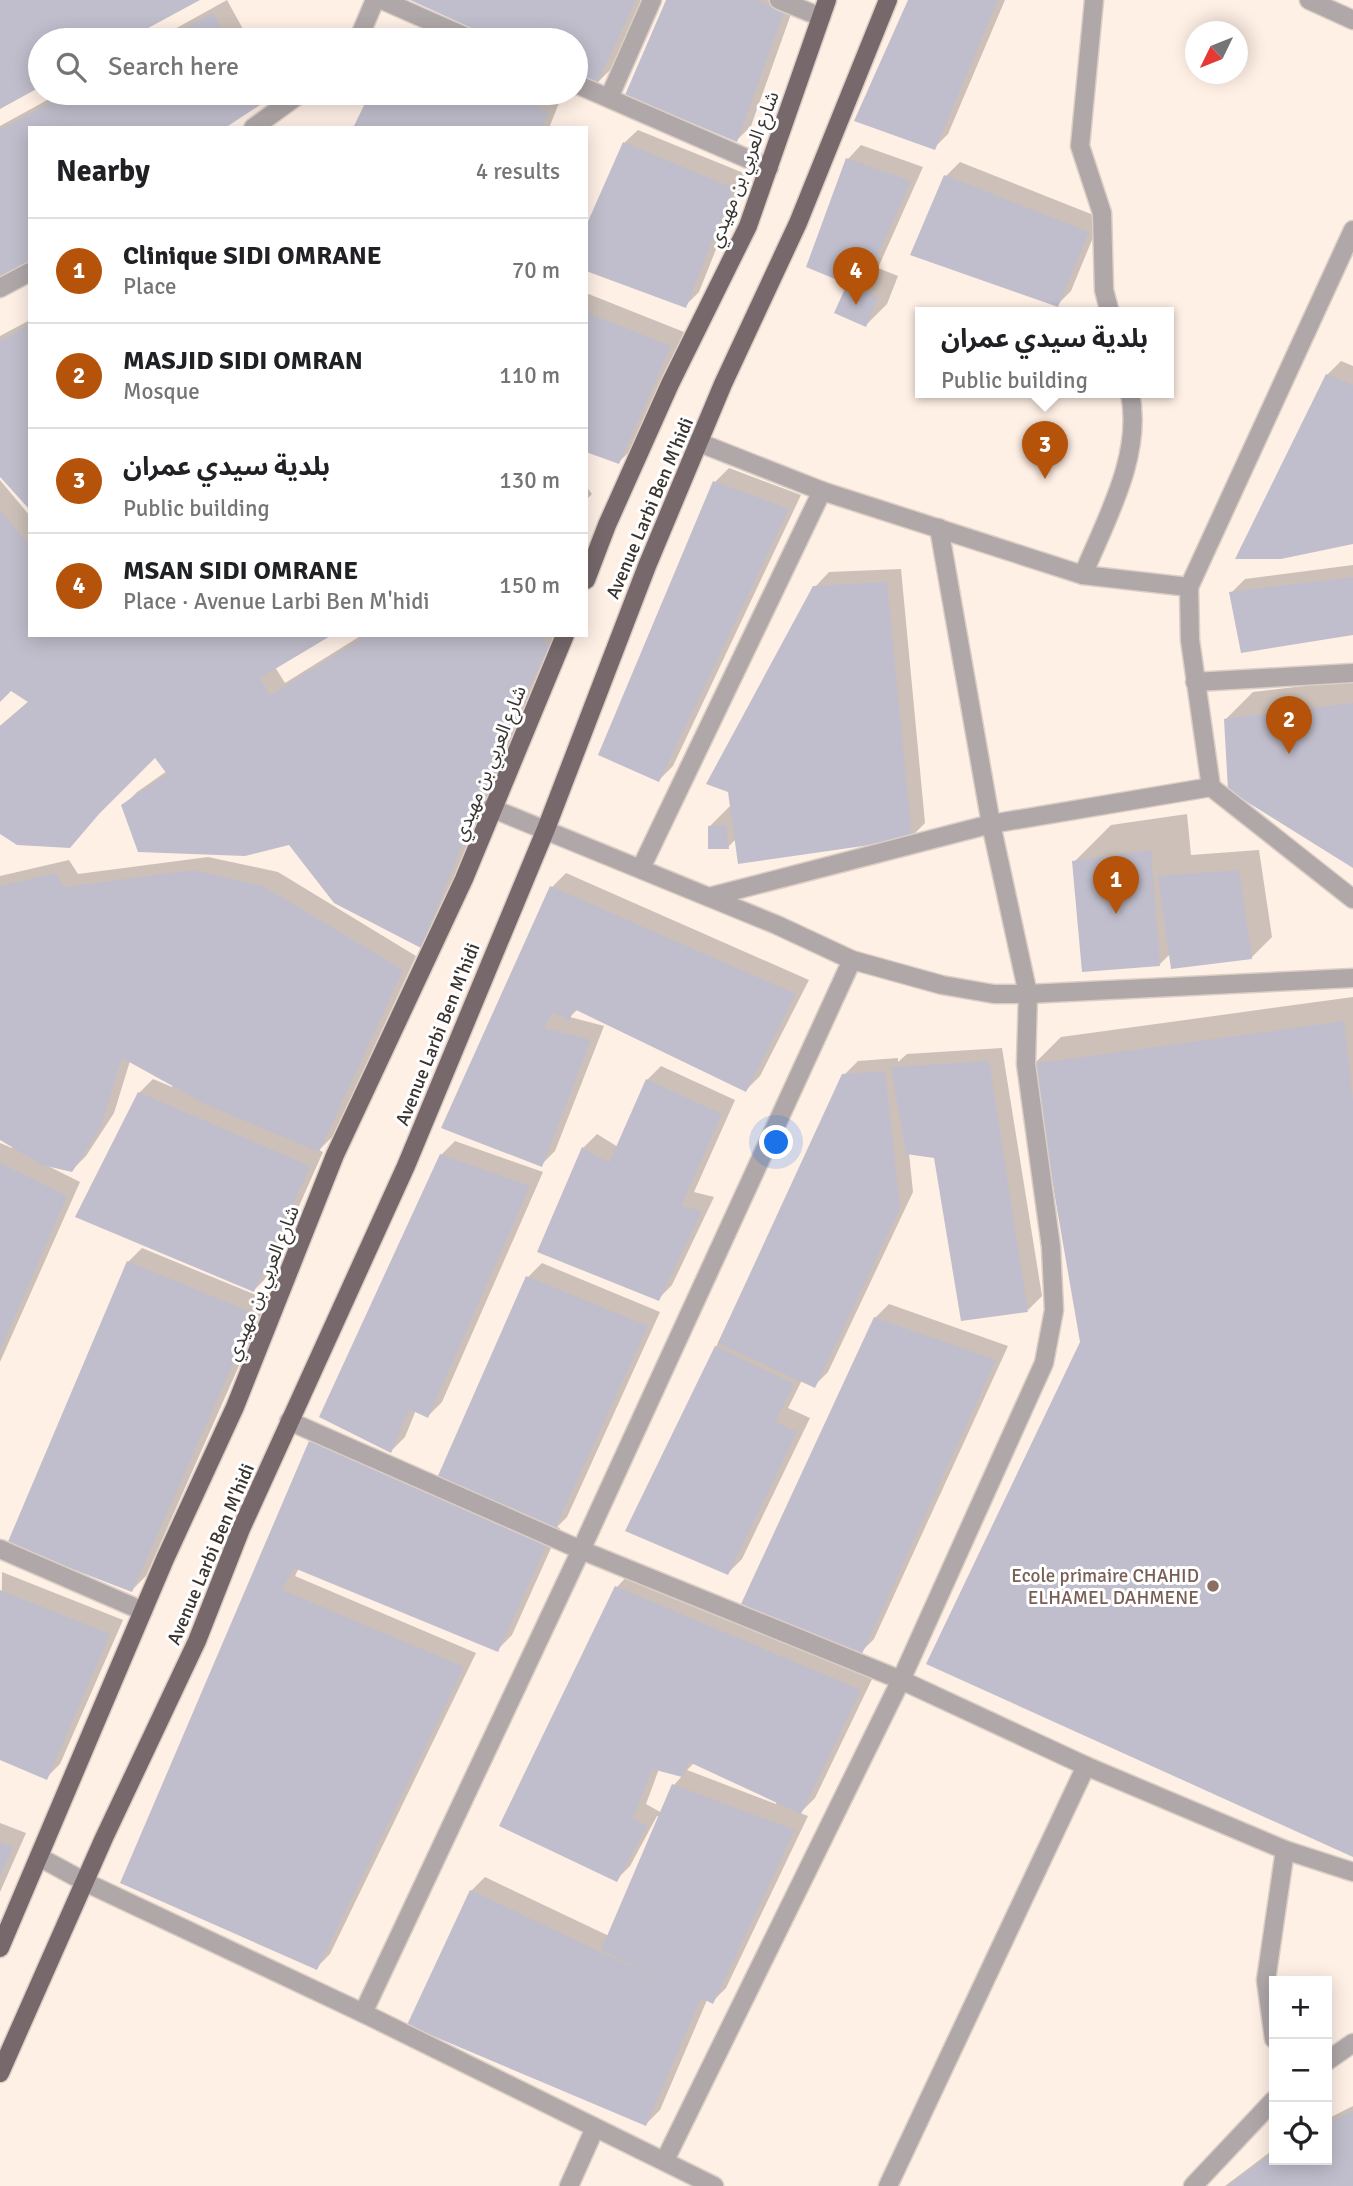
<!DOCTYPE html>
<meta charset="utf-8">
<style>
:root{--surface:#fff;--page:#f2f2f2;--text:#202124;--muted:#757577;--line:#e0e0e0;--accent:#b45309}
body{margin:0;font-family:Signika,"Noto Sans Arabic",sans-serif;background:var(--page);color:var(--text)}
.controls{position:absolute;right:21px;bottom:21px;display:grid;overflow:hidden;border-radius:0px;box-shadow:0 4px 18px #0003}
.controls button{width:63px;height:63px;display:grid;place-items:center;padding:0;border:0;border-bottom:2px solid var(--line);background:var(--surface);color:var(--text);font:35px sans-serif}
.compass{position:absolute;left:1185px;top:21px;width:63px;height:63px;border-radius:50%;background:var(--surface);box-shadow:0 4px 18px #0003;rotate:227deg}
.you{position:absolute;left:777px;top:1143px;width:24px;height:24px;margin:-18px;border:5px solid #fff;border-radius:50%;background:#1a73e8;box-shadow:0 0 0 10px #1a73e833}
.badge{display:grid;place-items:center;width:46px;height:46px;border-radius:50%;background:var(--accent);color:#fff;font-size:23px;font-weight:700}
.pin{position:absolute;translate:-50% -58px;filter:drop-shadow(0 2px 4px #0008)}
.pin::after{content:'';position:absolute;top:37px;width:24px;height:21px;background:inherit;clip-path:polygon(0 0,100% 0,50% 100%)}
.popup{position:absolute;left:915px;top:307px;width:259px;height:91px;box-sizing:border-box;display:grid;place-content:center;border-radius:0px;background:var(--surface);filter:drop-shadow(0 2px 5px #0005);font-size:23px;white-space:nowrap;color:var(--muted)}
.popup b{font-size:26px;color:var(--text)}
.popup::after{content:'';position:absolute;left:50%;top:100%;margin-left:-14px;border:14px solid transparent;border-top-color:var(--surface)}
.list{margin:0;padding:0;list-style:none}
h2{display:flex;justify-content:space-between;align-items:center;height:91px;margin:0;padding:0 28px;font-size:30px}
h2 small{font-size:23px;font-weight:400;color:var(--muted)}
.list li{display:grid;grid-template-columns:46px 1fr auto;gap:21px;align-items:center;box-sizing:border-box;height:105px;padding:0 28px;border-top:2px solid var(--line)}
.list b{display:block;font-size:26px;white-space:nowrap}
.list p{margin:0;font-size:23px;white-space:nowrap;color:var(--muted)}
.list em{font-size:23px;font-style:normal;color:var(--muted)}
.icon{flex:none;width:38px;height:38px;fill:none;stroke:currentColor;stroke-width:2;stroke-linecap:round;stroke-linejoin:round}
.map{position:relative;flex:none;width:1353px;height:2186px;overflow:hidden}
.search{position:absolute;background:var(--surface);box-shadow:0 4px 18px #0003;left:28px;top:28px;width:560px;height:77px;display:flex;align-items:center;gap:18px;box-sizing:border-box;padding:0 24px;border-radius:38px;color:var(--muted);font-size:26px}
.panel{position:absolute;background:var(--surface);box-shadow:0 4px 18px #0003;left:28px;top:126px;width:560px;height:511px;border-radius:0px}
.map>svg:first-child{display:block}
.shadow{fill:#0003;fill-rule:evenodd}
.building{fill:#c0becc}
.lines{fill:none;stroke-linecap:round;stroke-linejoin:round}
.minor-casing{stroke:#dbcec5;stroke-width:21}
.major-casing{stroke:#dbcec5;stroke-width:21}
.minor{stroke:#afa7a8;stroke-width:18}
.major{stroke:#77696b;stroke-width:18}
.education-dot{fill:#8d6e63;stroke:#fff;stroke-width:2.5}
.labels{text-anchor:middle;stroke-width:6;stroke-linejoin:round;paint-order:stroke}
.street-label{font-size:19px;fill:#393430;stroke:#fff}
.education-label{font-size:19px;fill:#785e54;stroke:#fff;text-anchor:end}
</style>
<div class="map">
<svg width="1353" height="2186" viewBox="0 0 1353 2186">
<rect width="100%" height="100%" fill="#fff0e6"/>
<!-- shadow -->
<g class="shadow">
<polygon points="0,0 197,0 123,40 40,40 40,85 0,107"/>
<polygon points="227,0 249,40 155,40"/>
<polygon points="414,0 642,0 610,70 596,84 576,74 576,40 502,40"/>
<polygon points="668,0 796,0 751,126 737,140"/>
<polygon points="910,0 1005,0 948,134 934,148"/>
<polygon points="410,32 428,40 402,40"/>
<polygon points="60,93 270,93 261,101 30,128 0,277 0,126"/>
<polygon points="372,93 550,93 561,98 549,128 355,128"/>
<polygon points="638,130 746,174 699,292 685,306 624,143"/>
<polygon points="861,145 923,167 878,268 898,276 887,304 866,325 850,283 808,266 848,159"/>
<polygon points="960,162 1101,218 1071,291 1057,305 946,176"/>
<polygon points="586,293 684,332 633,448 619,462 586,450"/>
<polygon points="30,320 30,507 0,474 0,336"/>
<polygon points="1341,361 1353,366 1353,542 1327,375"/>
<polygon points="729,468 801,495 673,766 659,780 715,482"/>
<polygon points="0,480 30,516 30,635 275,667 285,683 362,635 560,635 518,725 435,932 421,945 290,843 123,806 137,792 167,771 156,755 0,832 0,726 29,701 11,689 0,700"/>
<polygon points="586,486 592,494 586,500"/>
<polygon points="1353,565 1353,633 1231,593 1245,579"/>
<polygon points="901,569 925,823 911,837 736,839 728,847 709,827 731,805 729,790 815,587 829,572"/>
<polygon points="1353,680 1353,866 1226,719 1253,692"/>
<polygon points="1187,814 1191,855 1259,850 1272,937 1251,958 1170,954 1160,964 1074,862 1111,825"/>
<polygon points="208,857 278,872 416,956 333,1136 319,1150 323,1152 268,1276 254,1290 139,1093 153,1079 172,1087 173,1084 130,1061 114,1113 86,1156 72,1170 48,1166 80,1182 0,1362 0,1143 12,1148 13,1146 0,1138 0,876 69,860 78,874"/>
<polygon points="566,873 809,980 760,1076 746,1090 578,1009 570,1017 604,1026 555,1151 541,1165 443,1127 552,887"/>
<polygon points="1353,997 1353,1855 1082,1343 1034,1064 1061,1037"/>
<polygon points="1002,1048 1042,1296 1028,1310 936,1157 909,1153 913,1192 828,1372 814,1386 802,1380 788,1408 810,1418 742,1559 728,1573 716,1347 844,1075 858,1061 898,1058 898,1062 907,1054"/>
<polygon points="661,1066 735,1100 694,1192 714,1197 672,1285 658,1299 583,1148 597,1134 618,1147 647,1080"/>
<polygon points="455,1141 543,1172 442,1402 428,1416 416,1410 405,1437 391,1451 441,1155"/>
<polygon points="142,1248 268,1300 146,1576 132,1590 128,1262"/>
<polygon points="542,1263 660,1312 567,1517 557,1527 560,1528 512,1635 498,1649 299,1568 295,1576 476,1653 330,1954 316,1968 122,1882 311,1442 325,1428 439,1477 528,1277"/>
<polygon points="889,1304 1008,1346 874,1639 860,1653 875,1318"/>
<polygon points="2,1572 123,1620 60,1764 46,1778 0,1758"/>
<path d="M630,1573l244,102 -59,123 -15,15 8,3 -82,172 -14,14 -5,-2 -47,110 -14,14 -175,-233 14,-14 124,59 51,-119 -3,-1 -27,50 -14,14 1,-293zM694,1763l83,38 -1,3 -89,-34zM659,1769l23,7 -8,9 -12,28 -16,-9z"/>
<polygon points="0,1823 26,1833 0,1892"/>
<polygon points="1353,2106 1353,2186 1225,2186 1274,2149 1274,2160 1327,2160 1327,2119"/>
</g>
<!-- building -->
<g class="building">
<polygon points="0,0 200,0 126,40 40,40 40,87 0,109"/>
<polygon points="410,0 636,0 596,86 576,76 576,40 498,40"/>
<polygon points="666,0 757,0 784,12 737,142 625,95"/>
<polygon points="908,0 998,0 935,150 854,121"/>
<polygon points="213,13 228,40 164,40"/>
<polygon points="68,93 257,93 263,103 225,128 30,128 30,261 0,279 0,130"/>
<polygon points="370,93 505,93 549,112 542,128 353,128"/>
<polygon points="623,142 733,188 686,308 586,271 586,226"/>
<polygon points="846,158 911,181 862,290 878,297 866,327 834,313 847,284 806,267"/>
<polygon points="944,175 1089,232 1058,307 910,255"/>
<polygon points="586,312 671,346 619,464 586,452"/>
<polygon points="30,325 30,510 0,477 0,341"/>
<polygon points="1326,374 1353,385 1353,544 1281,559 1235,559"/>
<polygon points="713,481 789,509 659,782 598,755"/>
<polygon points="0,510 30,546 30,635 332,635 260,678 270,695 368,635 539,635 549,646 504,740 421,948 334,903 289,845 245,856 138,852 121,805 167,774 155,758 99,814 70,848 17,845 0,834 0,726 28,702 11,691 0,702"/>
<polygon points="1353,577 1353,635 1241,653 1229,592"/>
<polygon points="887,582 912,839 738,864 728,792 706,784 813,586"/>
<polygon points="1353,703 1353,868 1228,790 1224,719"/>
<polygon points="726,825 729,849 708,849 708,826"/>
<polygon points="1151,850 1160,966 1082,972 1072,861"/>
<polygon points="193,870 263,886 403,970 319,1152 205,1104 122,1058 100,1129 72,1172 42,1165 0,1140 0,886 55,873 64,887"/>
<polygon points="1239,870 1252,959 1171,969 1158,876"/>
<polygon points="550,886 796,994 746,1092 574,1009 569,1021 553,1012 544,1028 591,1040 542,1167 441,1128"/>
<polygon points="1344,1021 1353,1101 1353,1857 926,1664 1080,1342 1032,1064"/>
<polygon points="989,1061 1028,1312 961,1321 934,1158 906,1154 891,1067"/>
<polygon points="885,1071 900,1208 815,1388 718,1343 842,1074"/>
<polygon points="646,1079 722,1114 681,1206 702,1211 659,1301 537,1252 582,1147 609,1163"/>
<polygon points="138,1092 310,1166 254,1292 75,1217"/>
<polygon points="440,1154 530,1186 428,1418 409,1409 391,1453 319,1417"/>
<polygon points="0,1163 67,1196 0,1351"/>
<polygon points="127,1261 255,1314 132,1592 7,1544"/>
<polygon points="526,1276 648,1326 553,1533 437,1478"/>
<polygon points="874,1317 996,1360 861,1656 741,1604"/>
<polygon points="715,1346 794,1384 775,1422 797,1432 728,1575 625,1531"/>
<polygon points="309,1441 548,1542 498,1652 294,1568 282,1590 464,1667 317,1970 120,1883"/>
<polygon points="615,1586 861,1690 801,1814 689,1762 682,1777 652,1769 633,1818 647,1826 617,1882 499,1826"/>
<polygon points="0,1590 110,1634 47,1780 0,1760"/>
<polygon points="672,1784 795,1830 713,2004 701,1998 646,2126 407,2025 470,1890 672,1986 601,1950"/>
<polygon points="0,1842 13,1847 0,1877"/>
<polygon points="1353,2111 1353,2186 1227,2186 1274,2152 1274,2160 1327,2160 1327,2124"/>
</g>
<g class="lines">
<defs>
<g id="minor">
<polyline points="382,0 473,40"/>
<polyline points="779,0 821,17"/>
<polyline points="1094,0 1080,146 1102,213 1104,290 1110,313"/>
<polyline points="1309,0 1353,20"/>
<polyline points="358,40 375,0"/>
<polyline points="576,84 769,168"/>
<polyline points="609,98 652,0"/>
<polyline points="253,128 301,93"/>
<polyline points="0,288 30,272"/>
<polyline points="700,443 822,491 1083,575 1189,587 1190,640 1211,787 1353,899"/>
<polyline points="939,528 991,824 1028,994 1353,978"/>
<path d="M1083,575c23,-56 60,-120 47,-182"/>
<polyline points="1189,587 1353,230"/>
<polyline points="1195,682 1353,673"/>
<polyline points="491,808 777,925 852,960 942,985 994,994 1028,994 1026,1064 1051,1247 1054,1310 1044,1363 901,1680 665,2160"/>
<polyline points="641,868 822,491"/>
<polyline points="709,897 991,824 1211,787"/>
<polyline points="289,1421 581,1550 901,1680 1086,1766 1285,1850 1353,1872"/>
<polyline points="0,1549 143,1611"/>
<polyline points="39,1857 87,1883 363,2013 714,2186"/>
<polyline points="363,2013 581,1550 852,960"/>
<polyline points="1274,2039 1266,1980 1285,1850"/>
<polyline points="1327,2061 1353,2043"/>
<polyline points="569,2186 595,2128"/>
<polyline points="888,2186 1086,1766"/>
<polyline points="1193,2186 1274,2100"/>
</g>
<g id="major">
<polyline points="586,580 607,525 670,384 748,226 827,0"/>
<polyline points="0,1948 165,1559 235,1407 335,1155 464,879 565,635"/>
<polyline points="0,2073 104,1838 197,1641 241,1529 406,1166 546,829 647,566 723,384 798,223 888,0"/>
</g>
</defs>
<!-- minor casing -->
<use href="#minor" class="minor-casing"/>
<!-- major casing -->
<use href="#major" class="major-casing"/>
<!-- minor -->
<use href="#minor" class="minor"/>
<!-- major -->
<use href="#major" class="major"/>
</g>
<!-- markers -->
<circle class="education-dot" cx="1213" cy="1586" r="7"/>
<g class="labels">
<!-- street labels -->
<g class="street-label">
<text transform="translate(743 169) rotate(-69)" y="7">شارع العربي بن مهيدي</text>
<text transform="translate(649 508) rotate(-67)" y="7">Avenue Larbi Ben M'hidi</text>
<text transform="translate(489 763) rotate(-68)" y="7">شارع العربي بن مهيدي</text>
<text transform="translate(437 1034) rotate(-68)" y="7">Avenue Larbi Ben M'hidi</text>
<text transform="translate(262 1283) rotate(-68)" y="7">شارع العربي بن مهيدي</text>
<text transform="translate(210 1554) rotate(-67)" y="7">Avenue Larbi Ben M'hidi</text>
</g>
<!-- education labels -->
<g class="education-label">
<text x="1199" y="1582">Ecole primaire CHAHID<tspan x="1199" dy="22">ELHAMEL DAHMENE</tspan></text>
</g>
</g>
</svg>
<div class="controls">
<button>+</button>
<button>−</button>
<button><svg class="icon" aria-label="locate" viewBox="0 0 24 24"><circle cx="12" cy="12" r="6"/><path d="M12 2v4M12 18v4M2 12h4M18 12h4"/></svg></button>
</div>
<svg class="compass" viewBox="-18 -18 36 36"><path d="M0-13l5 13h-10z" fill="#e53935"/><path d="M0 13l5-13h-10z" fill="#757577"/></svg>
<div class="you"></div>
<div class="pin badge" style="left:1116px;top:914px">1</div>
<div class="pin badge" style="left:1289px;top:754px">2</div>
<div class="pin badge" style="left:1045px;top:479px">3</div>
<div class="popup"><b>بلدية سيدي عمران</b>Public building</div>
<div class="pin badge" style="left:856px;top:305px">4</div>
<div class="search"><svg class="icon" aria-label="search" viewBox="0 0 24 24"><circle cx="10" cy="10" r="6"/><path d="M15 15l6 6"/></svg>Search here</div>
<section class="panel">
<h2>Nearby<small>4 results</small></h2>
<ul class="list">
<li><span class="badge">1</span><div><b>Clinique SIDI OMRANE</b><p>Place</p></div><em>70 m</em></li>
<li><span class="badge">2</span><div><b>MASJID SIDI OMRAN</b><p>Mosque</p></div><em>110 m</em></li>
<li><span class="badge">3</span><div><b>بلدية سيدي عمران</b><p>Public building</p></div><em>130 m</em></li>
<li><span class="badge">4</span><div><b>MSAN SIDI OMRANE</b><p>Place · Avenue Larbi Ben M'hidi</p></div><em>150 m</em></li>
</ul>
</section>
</div>
